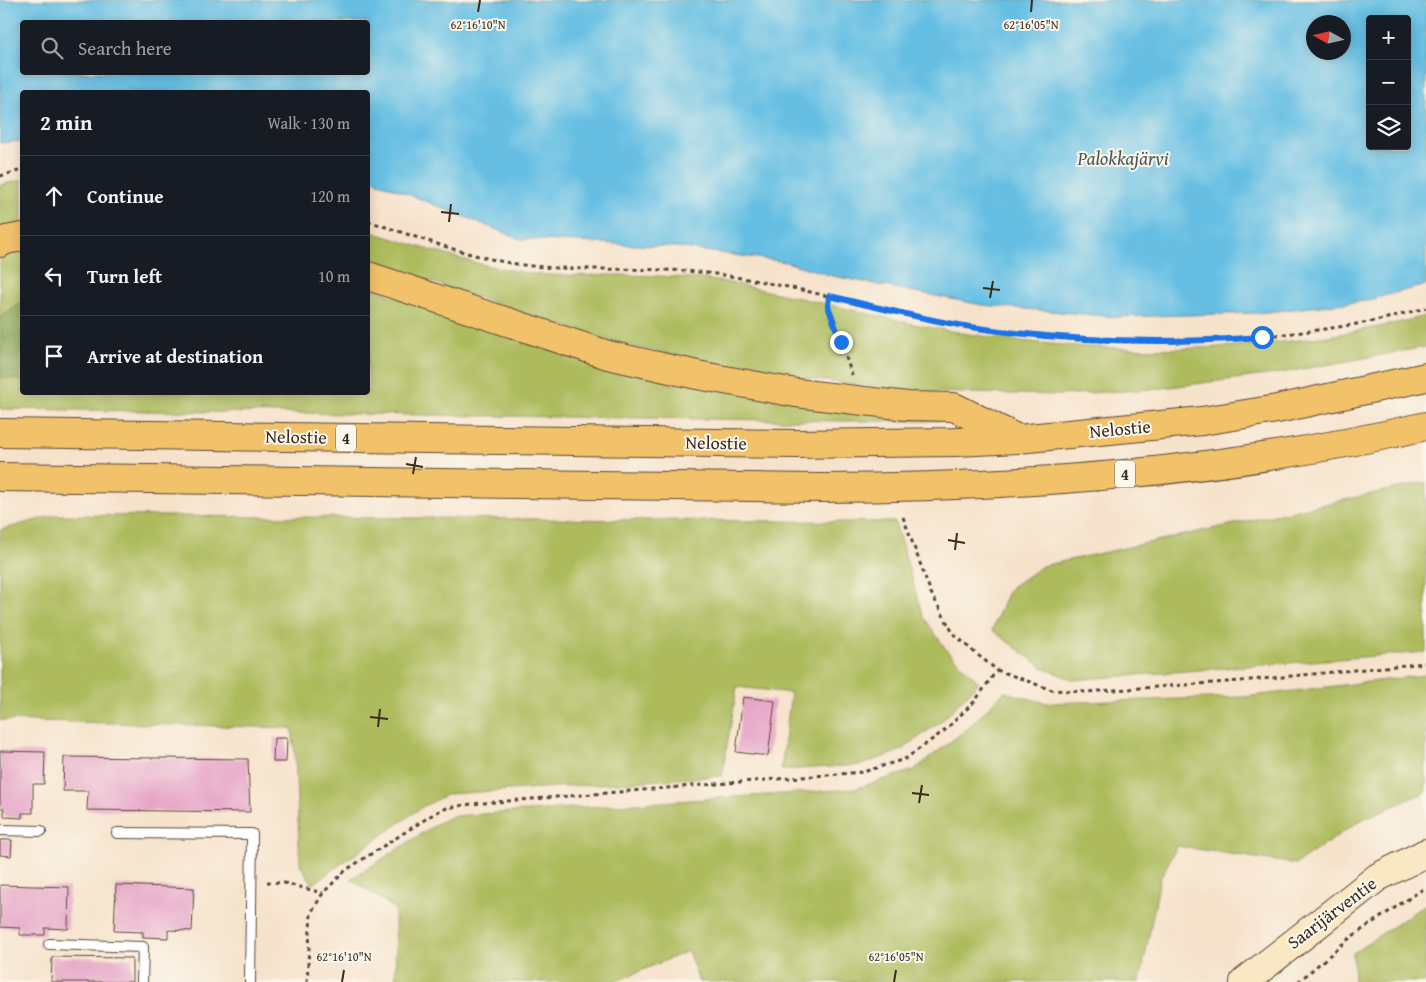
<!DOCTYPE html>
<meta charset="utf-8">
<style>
:root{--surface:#171b24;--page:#242831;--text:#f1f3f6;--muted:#9ea1a6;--line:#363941}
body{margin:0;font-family:"Gentium Book Plus",serif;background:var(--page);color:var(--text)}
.controls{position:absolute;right:15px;top:15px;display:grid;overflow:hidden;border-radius:5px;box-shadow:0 2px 12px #0003}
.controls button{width:45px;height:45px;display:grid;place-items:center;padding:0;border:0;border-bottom:1px solid var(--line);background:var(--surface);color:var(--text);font:25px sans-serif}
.compass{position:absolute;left:1306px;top:15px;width:45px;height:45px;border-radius:50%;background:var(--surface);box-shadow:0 2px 12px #0003;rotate:278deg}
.stop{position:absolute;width:15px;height:15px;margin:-11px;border:4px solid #1a73e8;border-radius:50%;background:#fff}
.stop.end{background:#1a73e8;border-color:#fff;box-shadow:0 1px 5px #0008}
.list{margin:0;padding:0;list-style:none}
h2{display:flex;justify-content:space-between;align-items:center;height:65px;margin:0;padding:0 20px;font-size:21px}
h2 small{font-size:16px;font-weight:400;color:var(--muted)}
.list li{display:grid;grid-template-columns:32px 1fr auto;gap:15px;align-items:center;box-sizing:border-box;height:80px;padding:0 20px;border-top:1px solid var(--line)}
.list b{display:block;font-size:19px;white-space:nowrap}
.list em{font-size:16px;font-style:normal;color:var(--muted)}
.icon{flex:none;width:28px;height:28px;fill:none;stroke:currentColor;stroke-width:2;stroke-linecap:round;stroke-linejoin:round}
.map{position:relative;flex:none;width:1426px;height:982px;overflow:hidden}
.search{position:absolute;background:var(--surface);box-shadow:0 2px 12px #0003;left:20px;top:20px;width:350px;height:55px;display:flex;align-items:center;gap:12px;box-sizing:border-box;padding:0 18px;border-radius:5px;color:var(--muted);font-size:19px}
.panel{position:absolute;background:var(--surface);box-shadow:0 2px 12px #0003;left:20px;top:90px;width:350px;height:305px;border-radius:5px}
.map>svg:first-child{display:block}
.green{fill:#adbb5d;stroke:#74723e}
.forest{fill:#8aa354;stroke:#626639}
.water{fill:#66bfe3;stroke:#507480;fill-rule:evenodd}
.building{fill:#e6a5c7}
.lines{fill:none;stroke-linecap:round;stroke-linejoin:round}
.lane-casing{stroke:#574638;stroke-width:12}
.secondary-casing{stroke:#574638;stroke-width:30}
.highway-casing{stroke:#574638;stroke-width:30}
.path{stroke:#574638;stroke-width:3;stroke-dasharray:4 4;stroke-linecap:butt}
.lane{stroke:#fff;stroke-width:10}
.secondary{stroke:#fae7c3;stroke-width:28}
.highway{stroke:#f2c26a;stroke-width:28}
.route{stroke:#1a73e8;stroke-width:6}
.ticks{fill:none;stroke:#3b2a1e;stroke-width:2}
.labels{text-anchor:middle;stroke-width:4;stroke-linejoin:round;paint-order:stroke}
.shield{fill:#fbf7ec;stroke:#75685c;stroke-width:1}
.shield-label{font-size:16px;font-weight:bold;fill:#3b2a1e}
.street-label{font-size:18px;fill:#3b2a1e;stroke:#fbf7ec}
.water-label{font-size:19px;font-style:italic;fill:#485759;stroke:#fbf7ec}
.ticks-label{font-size:12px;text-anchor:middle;fill:#3b2a1e;stroke:#fbf7ec;stroke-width:4;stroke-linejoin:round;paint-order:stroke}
</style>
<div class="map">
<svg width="1426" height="982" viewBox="0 0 1426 982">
<rect width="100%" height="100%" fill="#fbf7ec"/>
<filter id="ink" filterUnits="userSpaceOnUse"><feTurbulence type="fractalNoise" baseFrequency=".02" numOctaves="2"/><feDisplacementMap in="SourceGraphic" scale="10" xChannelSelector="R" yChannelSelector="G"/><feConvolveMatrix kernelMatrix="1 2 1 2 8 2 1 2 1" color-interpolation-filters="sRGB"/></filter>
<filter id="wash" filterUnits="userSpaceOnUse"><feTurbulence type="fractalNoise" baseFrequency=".0096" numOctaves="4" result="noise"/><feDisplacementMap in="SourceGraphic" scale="20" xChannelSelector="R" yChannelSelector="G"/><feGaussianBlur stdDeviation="1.12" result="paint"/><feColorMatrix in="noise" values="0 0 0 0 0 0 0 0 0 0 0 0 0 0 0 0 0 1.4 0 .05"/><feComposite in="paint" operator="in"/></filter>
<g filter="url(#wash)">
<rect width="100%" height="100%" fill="#f6e2ca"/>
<!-- green -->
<g class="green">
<polygon points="22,180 22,223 0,228 0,185"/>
<path d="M368,231c50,15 101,33 153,41 30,5 60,3 91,3 38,0 76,2 113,7 47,10 94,20 140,31 25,5 49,12 74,16 159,29 331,27 487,-13v31l-151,27 -121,15 -96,6 -135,-3 -124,-14 -47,-7 -141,-29 -243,-81z"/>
<polygon points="22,249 22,303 0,318 0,257"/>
<polygon points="368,287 504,335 960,419 924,421 846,421 0,409 0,377 22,380 22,392 368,392"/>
<polygon points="1426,482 1426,652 1073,680 1043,668 992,630 1009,589 1042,566"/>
<polygon points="55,515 895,522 923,616 947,651 979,682 945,718 902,750 861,765 781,770 791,693 737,687 722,776 448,794 422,807 313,884 300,865 295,755 292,728 0,720 0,530"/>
<polygon points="1426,675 1426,792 1361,820 1296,864 1177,846 1160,879 1140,982 699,982 688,951 614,982 396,982 395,909 351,879 438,823 453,816 854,789 914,770 967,729 1004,692 1046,703 1244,697"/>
<polygon points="1426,904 1426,982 1354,982 1353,953"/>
</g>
<!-- forest -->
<polygon class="forest" points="22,303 22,337 21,339 22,339 22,380 0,377 0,318"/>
<!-- water -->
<path class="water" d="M0,0h1426v285l-62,16 -106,12 -142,4 -134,-12 -149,-29 -47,-14 -110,-15 -156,-8 -152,-61v-86h-346v49l-22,2zM1370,19h37v127h-37zM22,22h346v50h-346zM1314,22h30v30h-30z"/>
<g id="blocks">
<!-- building -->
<g class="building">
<polygon points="743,697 775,701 768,756 736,752"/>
<polygon points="274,738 287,738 286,762 273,762"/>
<polygon points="0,751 45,752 44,784 33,784 33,813 22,813 22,818 4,817 4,808 0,808"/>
<polygon points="64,757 248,759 250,812 87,810 88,791 63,791"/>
<polygon points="0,840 12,840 11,856 0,855"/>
<polygon points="0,885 69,887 68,929 45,928 45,935 20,935 20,928 0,927"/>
<polygon points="116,885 194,888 192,931 168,930 168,938 143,937 143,932 114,931"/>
<polygon points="52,957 132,958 132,982 51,982"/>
</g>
</g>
</g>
<g filter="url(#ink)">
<use href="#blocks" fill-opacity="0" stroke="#574638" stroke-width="1"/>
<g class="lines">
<defs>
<g id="lane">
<polyline points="0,830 41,831"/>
<polyline points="117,833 252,834 250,982"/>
<polyline points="49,944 143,947 142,982"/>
</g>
<polyline id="secondary" points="1244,982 1378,877 1426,853"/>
<g id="highway">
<polyline points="0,243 6,240 22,237"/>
<polyline points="368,276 608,355 697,375 796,393 907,406 954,407 1016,438"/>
<polyline points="0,433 795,444 956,442 1018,439 1202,421 1277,409 1426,377"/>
<path d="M0,477l821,11c203,-1 407,-16 605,-62"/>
</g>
</defs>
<!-- lane casing -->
<use href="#lane" class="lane-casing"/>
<!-- secondary casing -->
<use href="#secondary" class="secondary-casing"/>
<!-- highway casing -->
<use href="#highway" class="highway-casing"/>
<!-- path -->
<g class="path">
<polyline points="0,176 22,170"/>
<path d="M368,221c49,16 104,37 155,44 66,8 134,0 200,10 85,13 168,39 253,53 128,20 259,17 387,-5 21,-3 42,-10 63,-15"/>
<polyline points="829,296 828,306 852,375"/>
<polyline points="903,517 931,593 953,633 974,652 997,670 1052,690 1085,692 1241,681 1426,663"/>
<polyline points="267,882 284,883 323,893"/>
<polyline points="307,982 311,913 323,893 346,870 435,813 447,808 471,804 863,772 905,759 944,731 975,701 997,670"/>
<polyline points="1298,982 1351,937 1426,887"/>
</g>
<!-- lane -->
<use href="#lane" class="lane"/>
<!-- secondary -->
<use href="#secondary" class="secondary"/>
<!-- highway -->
<use href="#highway" class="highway"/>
</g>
</g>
<g class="lines" filter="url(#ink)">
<!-- route -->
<path class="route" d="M841,342l-13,-36 1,-10c49,11 99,25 149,32 94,14 189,16 284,9"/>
</g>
<!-- ticks -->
<path class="ticks" d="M478,12l2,-12M1031,12l1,-12M441,212l18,2M449,222l2,-18M983,288l17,2M990,298l3,-17M406,464l17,3M413,474l3,-17M948,540l17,3M955,550l2,-17M370,717l18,2M378,727l2,-18M912,793l17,2M919,803l3,-18M342,982l2,-12M894,982l2,-12"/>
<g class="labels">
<!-- shield labels -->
<g class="shield">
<rect x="336" y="424.5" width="20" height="27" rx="4"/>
<rect x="1115" y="460.5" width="20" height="27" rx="4"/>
</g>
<g class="shield-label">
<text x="346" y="444">4</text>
<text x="1125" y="480">4</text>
</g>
<!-- street labels -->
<g class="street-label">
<text transform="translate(1120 429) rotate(-5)" y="6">Nelostie</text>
<text transform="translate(296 437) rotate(1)" y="6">Nelostie</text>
<text transform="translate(716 443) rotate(1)" y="6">Nelostie</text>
<text transform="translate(1332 913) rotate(-37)" y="6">Saarijärventie</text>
</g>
<!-- water labels -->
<g class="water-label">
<text x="1123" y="165">Palokkajärvi</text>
</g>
</g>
<g class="ticks-label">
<text x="478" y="29">62°16'10"N</text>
<text x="1031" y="29">62°16'05"N</text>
<text x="344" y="961">62°16'10"N</text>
<text x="896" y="961">62°16'05"N</text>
</g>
</svg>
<div class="controls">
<button>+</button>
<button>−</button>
<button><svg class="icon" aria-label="layers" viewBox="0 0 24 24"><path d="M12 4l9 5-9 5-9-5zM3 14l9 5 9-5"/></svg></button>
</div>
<svg class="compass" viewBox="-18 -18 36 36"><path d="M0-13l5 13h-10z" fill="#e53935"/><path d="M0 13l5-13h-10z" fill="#9ea1a6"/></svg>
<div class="stop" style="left:1262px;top:337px"></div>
<div class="stop end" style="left:841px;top:342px"></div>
<div class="search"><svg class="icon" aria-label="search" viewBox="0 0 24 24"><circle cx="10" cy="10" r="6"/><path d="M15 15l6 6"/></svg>Search here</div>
<section class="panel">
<h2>2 min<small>Walk · 130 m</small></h2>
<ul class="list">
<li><svg class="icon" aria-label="ahead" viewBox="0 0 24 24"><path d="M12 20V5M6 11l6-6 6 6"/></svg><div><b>Continue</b></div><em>120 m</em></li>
<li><svg class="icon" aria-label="left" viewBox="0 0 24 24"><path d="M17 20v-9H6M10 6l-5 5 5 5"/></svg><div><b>Turn left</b></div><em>10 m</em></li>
<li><svg class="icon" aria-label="arrive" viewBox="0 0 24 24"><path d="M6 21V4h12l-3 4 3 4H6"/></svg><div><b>Arrive at destination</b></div></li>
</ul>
</section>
</div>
